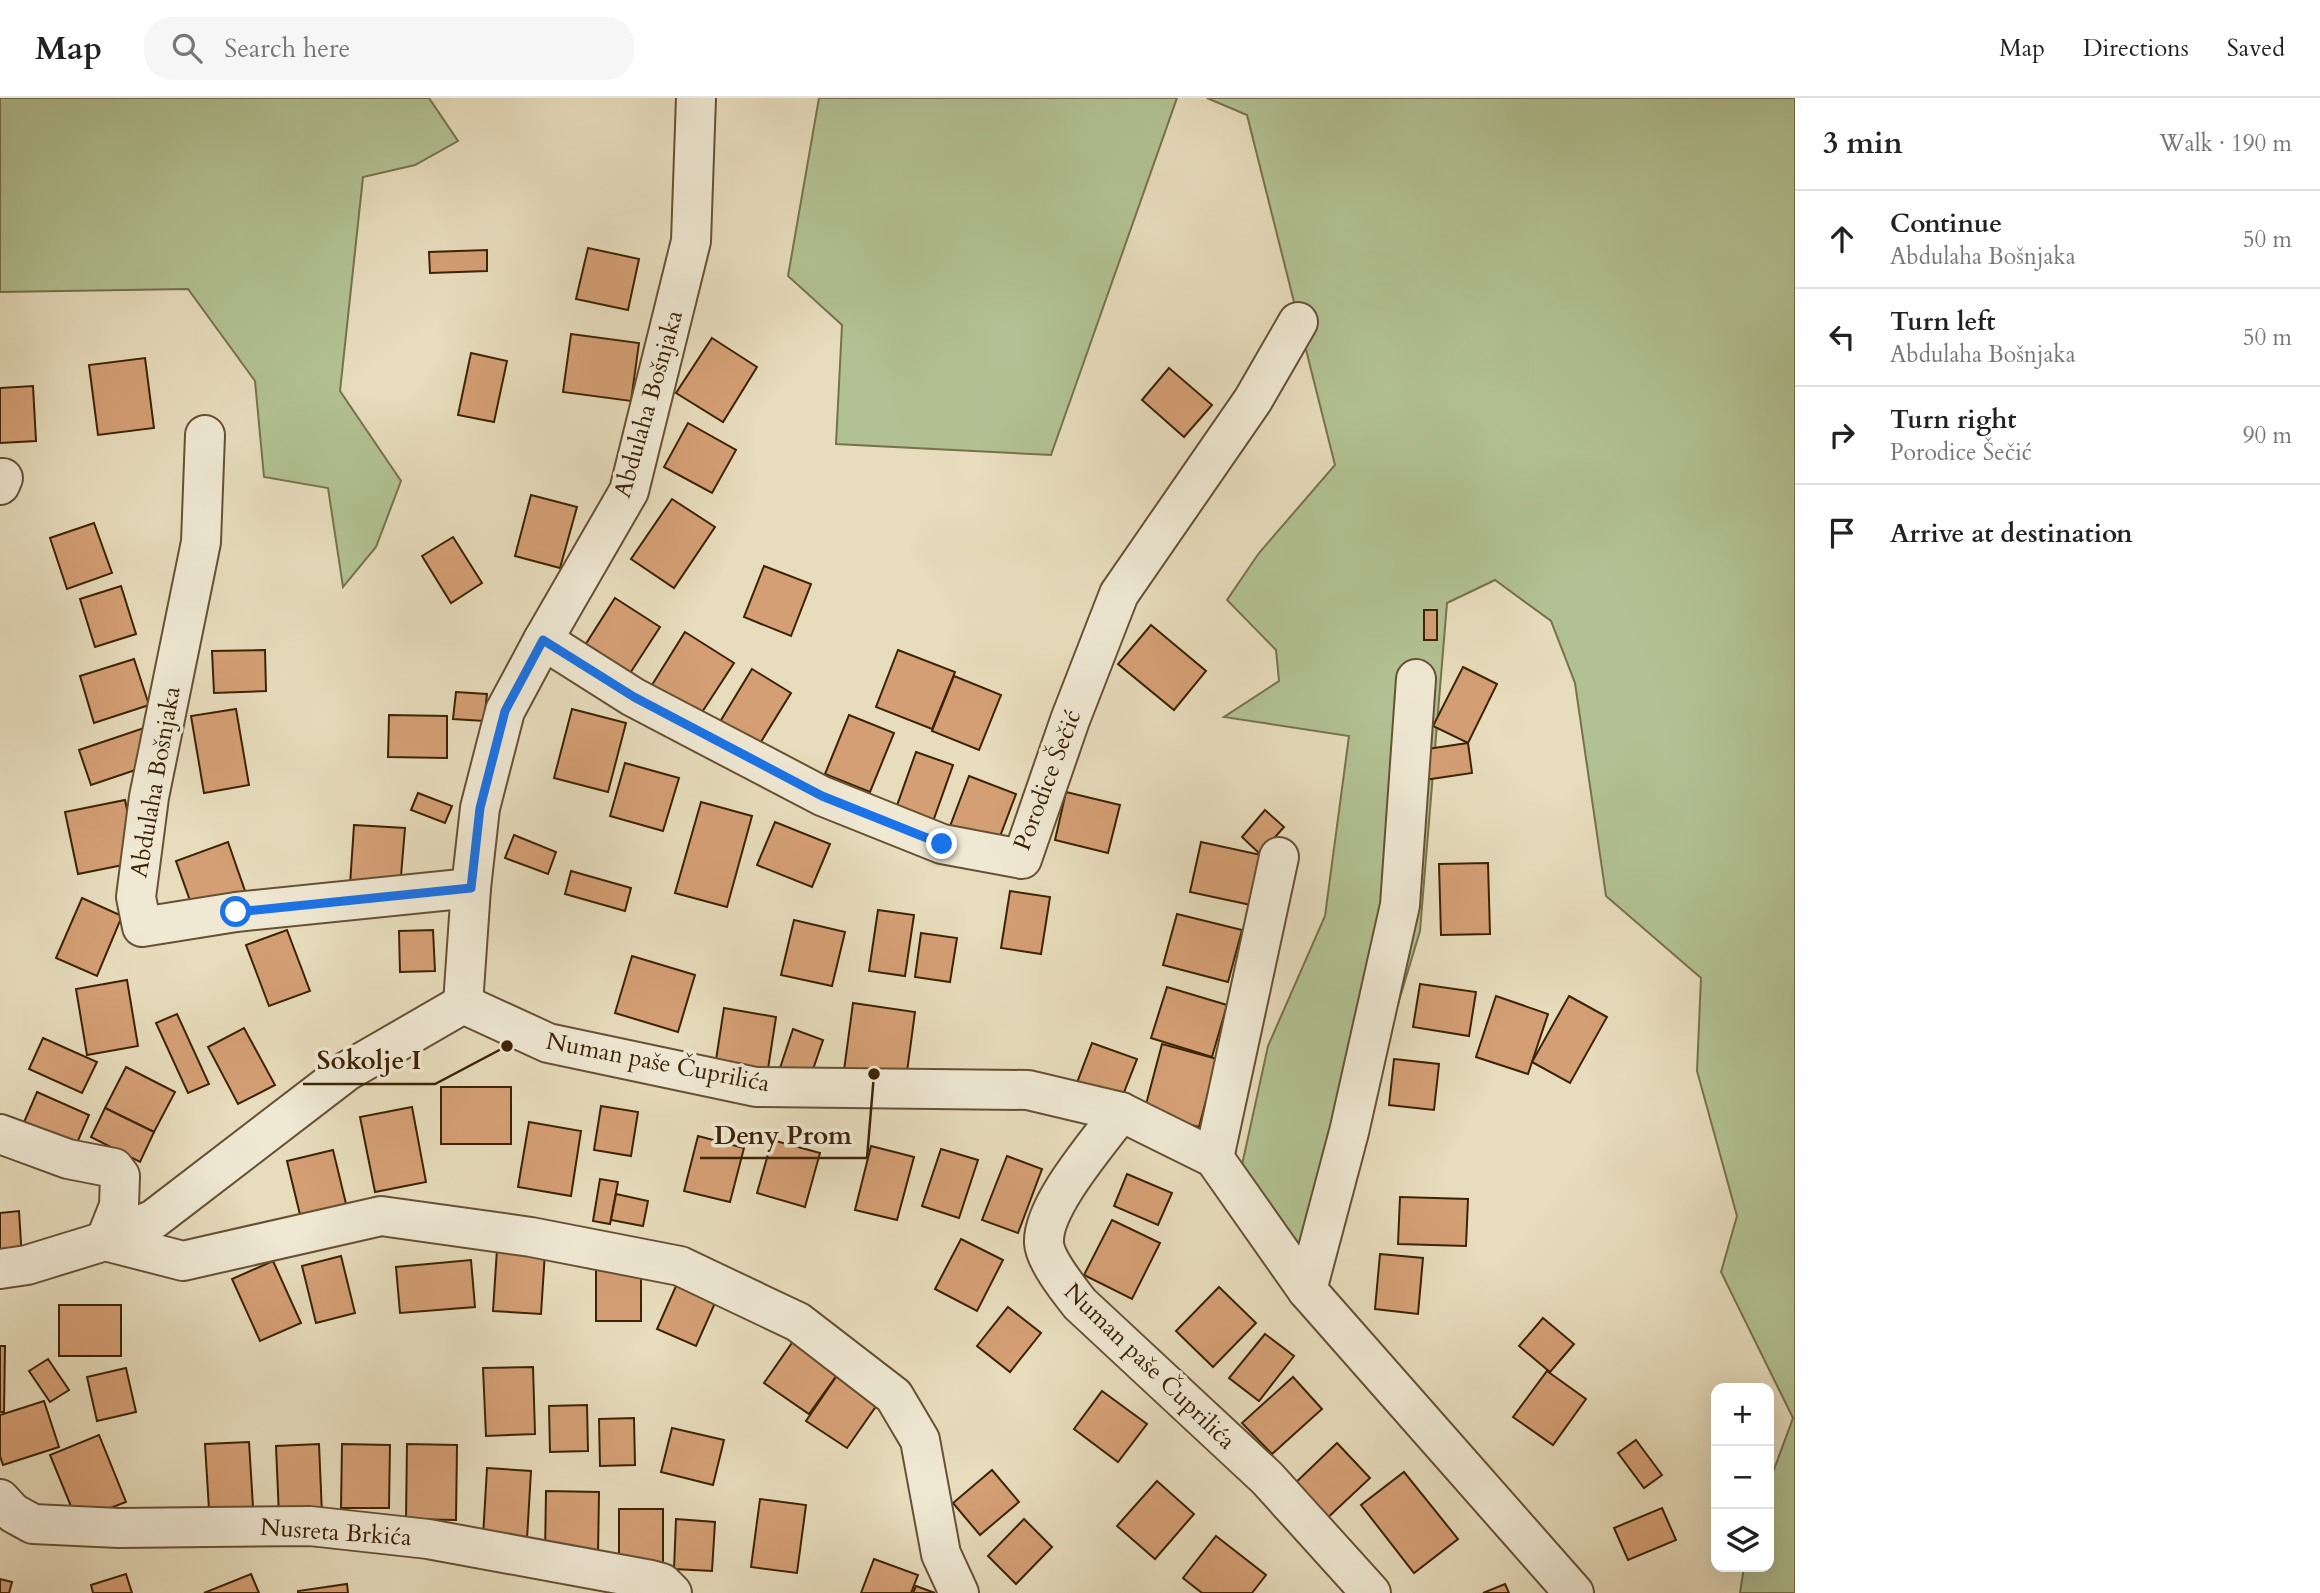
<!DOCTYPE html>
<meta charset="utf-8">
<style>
:root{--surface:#fff;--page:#f6f6f6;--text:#222;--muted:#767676;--line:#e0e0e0}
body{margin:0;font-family:Cardo,serif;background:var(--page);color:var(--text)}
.controls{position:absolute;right:21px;bottom:21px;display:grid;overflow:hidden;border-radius:14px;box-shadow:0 7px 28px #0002}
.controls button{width:63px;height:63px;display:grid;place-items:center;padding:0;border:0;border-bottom:2px solid var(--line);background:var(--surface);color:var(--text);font:35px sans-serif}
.stop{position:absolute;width:21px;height:21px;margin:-16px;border:5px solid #1a73e8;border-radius:50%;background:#fff}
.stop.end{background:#1a73e8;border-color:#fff;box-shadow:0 2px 7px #0008}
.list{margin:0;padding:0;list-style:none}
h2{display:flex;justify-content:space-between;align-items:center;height:91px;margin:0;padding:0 28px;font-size:30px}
h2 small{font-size:23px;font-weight:400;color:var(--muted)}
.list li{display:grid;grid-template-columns:46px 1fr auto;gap:21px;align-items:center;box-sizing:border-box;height:98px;padding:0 28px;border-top:2px solid var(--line)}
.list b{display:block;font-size:26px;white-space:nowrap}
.list p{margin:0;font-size:23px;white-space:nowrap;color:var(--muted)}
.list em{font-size:23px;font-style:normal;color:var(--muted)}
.icon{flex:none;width:38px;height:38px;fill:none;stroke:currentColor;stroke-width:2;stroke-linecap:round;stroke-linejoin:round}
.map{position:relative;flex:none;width:1795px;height:1495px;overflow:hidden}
header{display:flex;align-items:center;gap:42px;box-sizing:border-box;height:98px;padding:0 35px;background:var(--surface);border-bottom:2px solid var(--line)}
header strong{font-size:33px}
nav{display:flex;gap:38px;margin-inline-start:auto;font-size:24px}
.search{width:490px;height:63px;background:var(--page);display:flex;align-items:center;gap:18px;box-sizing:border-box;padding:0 24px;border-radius:28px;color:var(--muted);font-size:26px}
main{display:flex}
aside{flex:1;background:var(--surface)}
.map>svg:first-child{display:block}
.green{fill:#b2c193;stroke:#77724c;stroke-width:2}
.building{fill:#d59f75;stroke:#3c2305;stroke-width:2}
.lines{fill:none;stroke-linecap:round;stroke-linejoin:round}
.minor-casing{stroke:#675133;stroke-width:42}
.minor{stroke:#efe8d3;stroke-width:38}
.route{stroke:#1a73e8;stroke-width:9}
.labels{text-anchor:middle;stroke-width:7;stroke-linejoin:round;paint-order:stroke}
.street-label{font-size:24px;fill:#3c2305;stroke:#efe8d3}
.leader{fill:none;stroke:#3c2305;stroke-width:2.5}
.callout-dot{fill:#3c2305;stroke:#efe8d3;stroke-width:2.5}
.callout-label{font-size:26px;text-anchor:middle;font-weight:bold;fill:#3c2305;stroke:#efe8d3;stroke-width:7;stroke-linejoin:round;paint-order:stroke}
</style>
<header>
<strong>Map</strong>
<div class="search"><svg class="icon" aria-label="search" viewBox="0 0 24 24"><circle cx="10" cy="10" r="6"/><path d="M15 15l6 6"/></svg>Search here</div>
<nav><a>Map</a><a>Directions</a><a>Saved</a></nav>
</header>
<main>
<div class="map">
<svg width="1795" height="1495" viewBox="0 0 1795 1495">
<rect width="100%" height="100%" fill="#e7dcbc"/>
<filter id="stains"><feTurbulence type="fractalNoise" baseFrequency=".00286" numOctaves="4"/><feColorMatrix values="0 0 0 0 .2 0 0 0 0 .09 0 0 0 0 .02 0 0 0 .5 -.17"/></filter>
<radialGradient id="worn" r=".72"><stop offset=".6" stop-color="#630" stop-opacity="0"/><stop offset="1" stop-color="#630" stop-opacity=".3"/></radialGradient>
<!-- green -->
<g class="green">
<polygon points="0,0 429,0 458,43 415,67 363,79 340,293 401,383 376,449 343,489 328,390 264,379 255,283 188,191 0,194"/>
<polygon points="819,0 1177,0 1051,357 836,346 842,227 788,178"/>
<polygon points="1207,0 1795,0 1795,1495 1740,1495 1744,1469 1769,1469 1769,1385 1793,1320 1721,1174 1737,1118 1697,973 1701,880 1606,798 1575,585 1551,523 1495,482 1447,505 1420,833 1316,1178 1240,1076 1268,948 1325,818 1349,638 1224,619 1279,583 1276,552 1227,502 1259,455 1335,367 1247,17"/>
</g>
<!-- building -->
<g class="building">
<polygon points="588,150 639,161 628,212 576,201"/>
<polygon points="487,152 487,173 430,175 429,154"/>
<polygon points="571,236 639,245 631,303 563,294"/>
<polygon points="712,240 757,269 723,324 676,295"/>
<polygon points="471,255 507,263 494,324 458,317"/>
<polygon points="145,260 154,330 98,337 89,267"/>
<polygon points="1169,270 1212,307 1184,339 1142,302"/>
<polygon points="33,288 36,343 0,345 0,290"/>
<polygon points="688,325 736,352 712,395 664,369"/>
<polygon points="531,397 577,409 560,470 515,458"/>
<polygon points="672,401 715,429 674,490 631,461"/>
<polygon points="94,425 112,475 67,491 50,440"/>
<polygon points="453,439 482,485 451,505 422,458"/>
<polygon points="764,468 811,486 791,538 744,519"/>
<polygon points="121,488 136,536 95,549 80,501"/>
<polygon points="615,500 660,529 627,580 582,552"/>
<rect x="1424" y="512" width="13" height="30"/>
<polygon points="1151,527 1206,573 1174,612 1118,566"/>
<polygon points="685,534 734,565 695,625 647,595"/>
<polygon points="265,552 266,593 214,595 212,553"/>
<polygon points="898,552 955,574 932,631 876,609"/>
<polygon points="134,561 149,607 94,625 80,578"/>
<polygon points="1463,569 1497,586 1468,645 1433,628"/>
<polygon points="752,571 791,595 754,655 715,632"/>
<polygon points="954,578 1001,597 979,652 932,633"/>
<polygon points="456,594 487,596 484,623 453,621"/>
<polygon points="236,611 249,687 204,695 191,618"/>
<polygon points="572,611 626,625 608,694 554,680"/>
<polygon points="389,617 447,618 447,660 388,659"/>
<polygon points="849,617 894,635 870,694 825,676"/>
<polygon points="144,630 156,665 91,687 79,652"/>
<polygon points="1468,645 1472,675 1424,682 1420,652"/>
<polygon points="916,654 953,667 931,729 894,716"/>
<polygon points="625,665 679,680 663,733 610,718"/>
<polygon points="969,678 1016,696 996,749 949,731"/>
<polygon points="1066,694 1120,707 1108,755 1055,742"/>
<polygon points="418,695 452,708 445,725 411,712"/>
<polygon points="125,702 138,764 78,776 65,714"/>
<polygon points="701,704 752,718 727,809 675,795"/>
<polygon points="1265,712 1284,729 1260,756 1242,739"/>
<polygon points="775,724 830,746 812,789 757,767"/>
<polygon points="354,727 405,730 400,790 350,787"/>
<polygon points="514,737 556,754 548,776 505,760"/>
<polygon points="228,744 245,793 193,811 176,763"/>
<polygon points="1201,744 1261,757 1251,807 1190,794"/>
<polygon points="1488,765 1490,836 1441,837 1439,766"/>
<polygon points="571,773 631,790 625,813 565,796"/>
<polygon points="1010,793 1050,799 1041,856 1001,850"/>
<polygon points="82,800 122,818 97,878 56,860"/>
<polygon points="878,812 914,817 905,878 869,873"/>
<polygon points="1177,816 1242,832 1228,884 1163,867"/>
<polygon points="794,822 845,834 832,888 781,877"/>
<polygon points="287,832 310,893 269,908 246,847"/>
<polygon points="433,832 435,873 400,874 399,833"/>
<polygon points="921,835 957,840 950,884 915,879"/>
<polygon points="632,858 695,877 678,934 615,915"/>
<polygon points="127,882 138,948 87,957 76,891"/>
<polygon points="1420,886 1476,894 1469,938 1413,929"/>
<polygon points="1167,889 1227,907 1212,959 1151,940"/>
<polygon points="1496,898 1548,916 1528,976 1476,959"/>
<polygon points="1569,898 1607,919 1570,985 1532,964"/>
<polygon points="853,905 915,914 905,989 843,980"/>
<polygon points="724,910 776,919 766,984 714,975"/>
<polygon points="177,916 209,986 188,995 156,925"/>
<polygon points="244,930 275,987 238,1006 208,949"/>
<polygon points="793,931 823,942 808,986 778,976"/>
<polygon points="43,940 97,964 82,995 29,971"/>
<polygon points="1092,945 1137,961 1119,1007 1075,990"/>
<polygon points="1162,946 1217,961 1199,1029 1144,1014"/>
<polygon points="1394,961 1439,966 1434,1012 1389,1007"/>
<polygon points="126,969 175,994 154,1034 105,1010"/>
<rect x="441" y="989" width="70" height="57"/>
<polygon points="37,994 89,1017 74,1052 22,1029"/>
<polygon points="601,1008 638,1014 631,1058 594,1052"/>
<polygon points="412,1009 426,1084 375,1094 360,1019"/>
<polygon points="105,1010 154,1034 140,1064 91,1039"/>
<polygon points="529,1024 581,1033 571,1098 518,1089"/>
<polygon points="698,1038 744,1050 730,1104 684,1093"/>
<polygon points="772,1042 820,1055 805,1109 757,1095"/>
<polygon points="871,1048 914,1059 897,1122 855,1112"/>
<polygon points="941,1051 978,1062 959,1120 922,1108"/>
<polygon points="333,1052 348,1114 302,1125 287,1063"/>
<polygon points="1007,1058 1042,1071 1018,1135 982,1122"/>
<polygon points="1127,1076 1172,1095 1158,1127 1114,1108"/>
<polygon points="600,1081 618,1084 610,1126 593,1123"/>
<polygon points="616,1096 648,1103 643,1128 611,1122"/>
<polygon points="1400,1099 1468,1101 1466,1148 1398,1146"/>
<polygon points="19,1113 22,1161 0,1162 0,1115"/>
<polygon points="1112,1122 1160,1145 1132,1201 1084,1177"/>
<polygon points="961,1141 1003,1162 977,1213 935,1191"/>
<polygon points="497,1151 545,1154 541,1216 493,1213"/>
<polygon points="1380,1156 1423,1160 1418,1216 1375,1211"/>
<polygon points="341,1158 355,1215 316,1225 302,1168"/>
<polygon points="471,1162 475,1209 400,1215 396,1169"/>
<polygon points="273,1163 301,1225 260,1243 232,1181"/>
<rect x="596" y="1172" width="45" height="51"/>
<polygon points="680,1179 719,1196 696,1248 657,1231"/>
<polygon points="1219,1189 1256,1225 1213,1269 1176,1233"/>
<rect x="59" y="1207" width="62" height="51"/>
<polygon points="1008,1209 1041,1235 1010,1274 977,1248"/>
<polygon points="1543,1220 1574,1246 1550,1274 1519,1248"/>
<polygon points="801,1232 847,1263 809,1316 764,1285"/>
<polygon points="1265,1236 1294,1258 1259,1303 1229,1280"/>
<polygon points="0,1248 5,1248 4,1314 0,1314"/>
<polygon points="48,1261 69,1292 50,1304 29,1273"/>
<polygon points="533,1269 535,1336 486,1338 483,1270"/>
<polygon points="126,1270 136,1314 97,1323 87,1279"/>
<polygon points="1547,1273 1586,1301 1553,1347 1513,1319"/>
<polygon points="838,1276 879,1304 847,1350 806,1323"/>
<polygon points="1293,1279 1322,1311 1272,1356 1242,1325"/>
<polygon points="1102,1293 1147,1326 1118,1364 1074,1331"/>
<polygon points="44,1303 59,1349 3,1367 0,1358 0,1317"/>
<polygon points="587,1307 588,1353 550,1354 549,1308"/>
<polygon points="634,1320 635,1367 600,1368 599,1321"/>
<polygon points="672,1330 724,1342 713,1387 661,1374"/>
<polygon points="99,1337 126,1404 77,1423 50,1357"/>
<polygon points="1636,1342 1662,1377 1644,1390 1618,1355"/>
<polygon points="249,1344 253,1409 209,1412 205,1346"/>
<polygon points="1337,1345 1370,1380 1323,1424 1290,1390"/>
<polygon points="319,1346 322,1416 279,1418 276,1348"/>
<polygon points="342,1346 390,1347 389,1410 341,1410"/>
<polygon points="407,1346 457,1347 456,1422 406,1421"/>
<polygon points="487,1370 531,1373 527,1441 483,1439"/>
<polygon points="992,1372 1019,1404 980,1437 953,1405"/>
<polygon points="1404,1374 1458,1441 1414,1475 1361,1407"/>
<polygon points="1157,1383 1194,1416 1155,1461 1117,1428"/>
<polygon points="546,1393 599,1394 598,1458 545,1457"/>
<polygon points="760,1401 806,1407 797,1475 751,1469"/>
<polygon points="1662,1410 1676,1442 1628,1462 1614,1430"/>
<rect x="619" y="1411" width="44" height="54"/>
<polygon points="676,1421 715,1424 712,1473 674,1471"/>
<polygon points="1024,1421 1052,1449 1016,1486 988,1458"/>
<polygon points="1216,1438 1266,1477 1252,1495 1202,1495 1183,1480"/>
<polygon points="874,1461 918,1477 911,1495 861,1495"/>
<polygon points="126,1476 132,1495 93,1495 91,1487"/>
<polygon points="251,1476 259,1495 204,1495"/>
<polygon points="0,1481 12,1484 9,1495 0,1495"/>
<polygon points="347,1486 348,1495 298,1495 298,1493"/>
<polygon points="1505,1486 1509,1495 1483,1495"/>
<polygon points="916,1488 935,1495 913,1495"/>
</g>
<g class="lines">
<defs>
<g id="minor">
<polyline points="205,337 201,444 149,699 136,799 142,829 236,814 471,790"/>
<polyline points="0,380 3,380 0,387"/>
<polyline points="543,542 633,599 822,698 942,746 1022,761 1070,622 1119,496 1253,302 1298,224"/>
<polyline points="463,906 548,945 756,989 1028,992 1121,1014 1214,1060 1307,1192 1574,1495"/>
<polyline points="463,906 471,790 480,710 505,613 543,542 629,393 691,143 696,0"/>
<path d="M1121,1014c-22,30 -79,94 -77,131 1,17 25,47 36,61l187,174 104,115"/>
<polyline points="0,1036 68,1061 114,1070 120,1078 119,1108 105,1143 183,1163 381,1118 531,1139 680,1168 798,1224 894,1298 920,1342 941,1456 959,1495"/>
<polyline points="1214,1060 1279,759"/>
<polyline points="0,1171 27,1167 105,1143 154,1121 347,973 463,906"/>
<polyline points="1307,1192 1349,1034 1400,807 1416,581"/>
<polyline points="0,1401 13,1415 33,1426 119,1430 310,1428 428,1441 651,1482 662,1485 672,1495"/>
</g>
</defs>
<!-- minor casing -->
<use href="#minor" class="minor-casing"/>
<!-- minor -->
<use href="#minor" class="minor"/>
</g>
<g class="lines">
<!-- route -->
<polyline class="route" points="236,814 471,790 480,710 505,613 543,542 634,599 822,698 942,746"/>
</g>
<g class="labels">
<!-- street labels -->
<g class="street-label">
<text transform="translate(648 306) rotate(-74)" y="8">Abdulaha Bošnjaka</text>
<text transform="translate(1047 682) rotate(-69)" y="8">Porodice Šečić</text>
<text transform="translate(155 684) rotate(-80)" y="8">Abdulaha Bošnjaka</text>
<text transform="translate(658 964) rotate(11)" y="8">Numan paše Čuprilića</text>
<text transform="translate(1150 1268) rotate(44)" y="8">Numan paše Čuprilića</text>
<text transform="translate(336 1434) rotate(4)" y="8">Nusreta Brkića</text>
</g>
</g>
<!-- callouts -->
<path class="leader" d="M507 948L435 986H303M874 976L867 1060H700"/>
<g class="callout-dot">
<circle cx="507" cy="948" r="7"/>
<circle cx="874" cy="976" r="7"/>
</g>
<g class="callout-label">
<text x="369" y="971">Sokolje I</text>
<text x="783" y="1046">Deny Prom</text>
</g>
<rect width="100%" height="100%" filter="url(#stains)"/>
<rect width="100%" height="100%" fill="url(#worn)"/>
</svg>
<div class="controls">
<button>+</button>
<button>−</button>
<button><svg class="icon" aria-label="layers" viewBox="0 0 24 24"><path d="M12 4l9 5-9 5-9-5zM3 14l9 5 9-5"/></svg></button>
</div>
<div class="stop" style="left:236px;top:814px"></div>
<div class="stop end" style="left:942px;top:746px"></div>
</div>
<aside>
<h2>3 min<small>Walk · 190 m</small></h2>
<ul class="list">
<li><svg class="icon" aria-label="ahead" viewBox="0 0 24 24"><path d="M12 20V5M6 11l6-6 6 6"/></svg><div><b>Continue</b><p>Abdulaha Bošnjaka</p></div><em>50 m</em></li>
<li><svg class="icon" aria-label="left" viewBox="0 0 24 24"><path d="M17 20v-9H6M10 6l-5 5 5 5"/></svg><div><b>Turn left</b><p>Abdulaha Bošnjaka</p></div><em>50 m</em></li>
<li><svg class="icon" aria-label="right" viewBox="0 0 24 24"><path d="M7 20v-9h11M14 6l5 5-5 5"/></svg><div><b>Turn right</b><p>Porodice Šečić</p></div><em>90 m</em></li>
<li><svg class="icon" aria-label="arrive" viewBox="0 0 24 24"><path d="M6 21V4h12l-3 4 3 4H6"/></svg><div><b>Arrive at destination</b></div></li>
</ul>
</aside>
</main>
